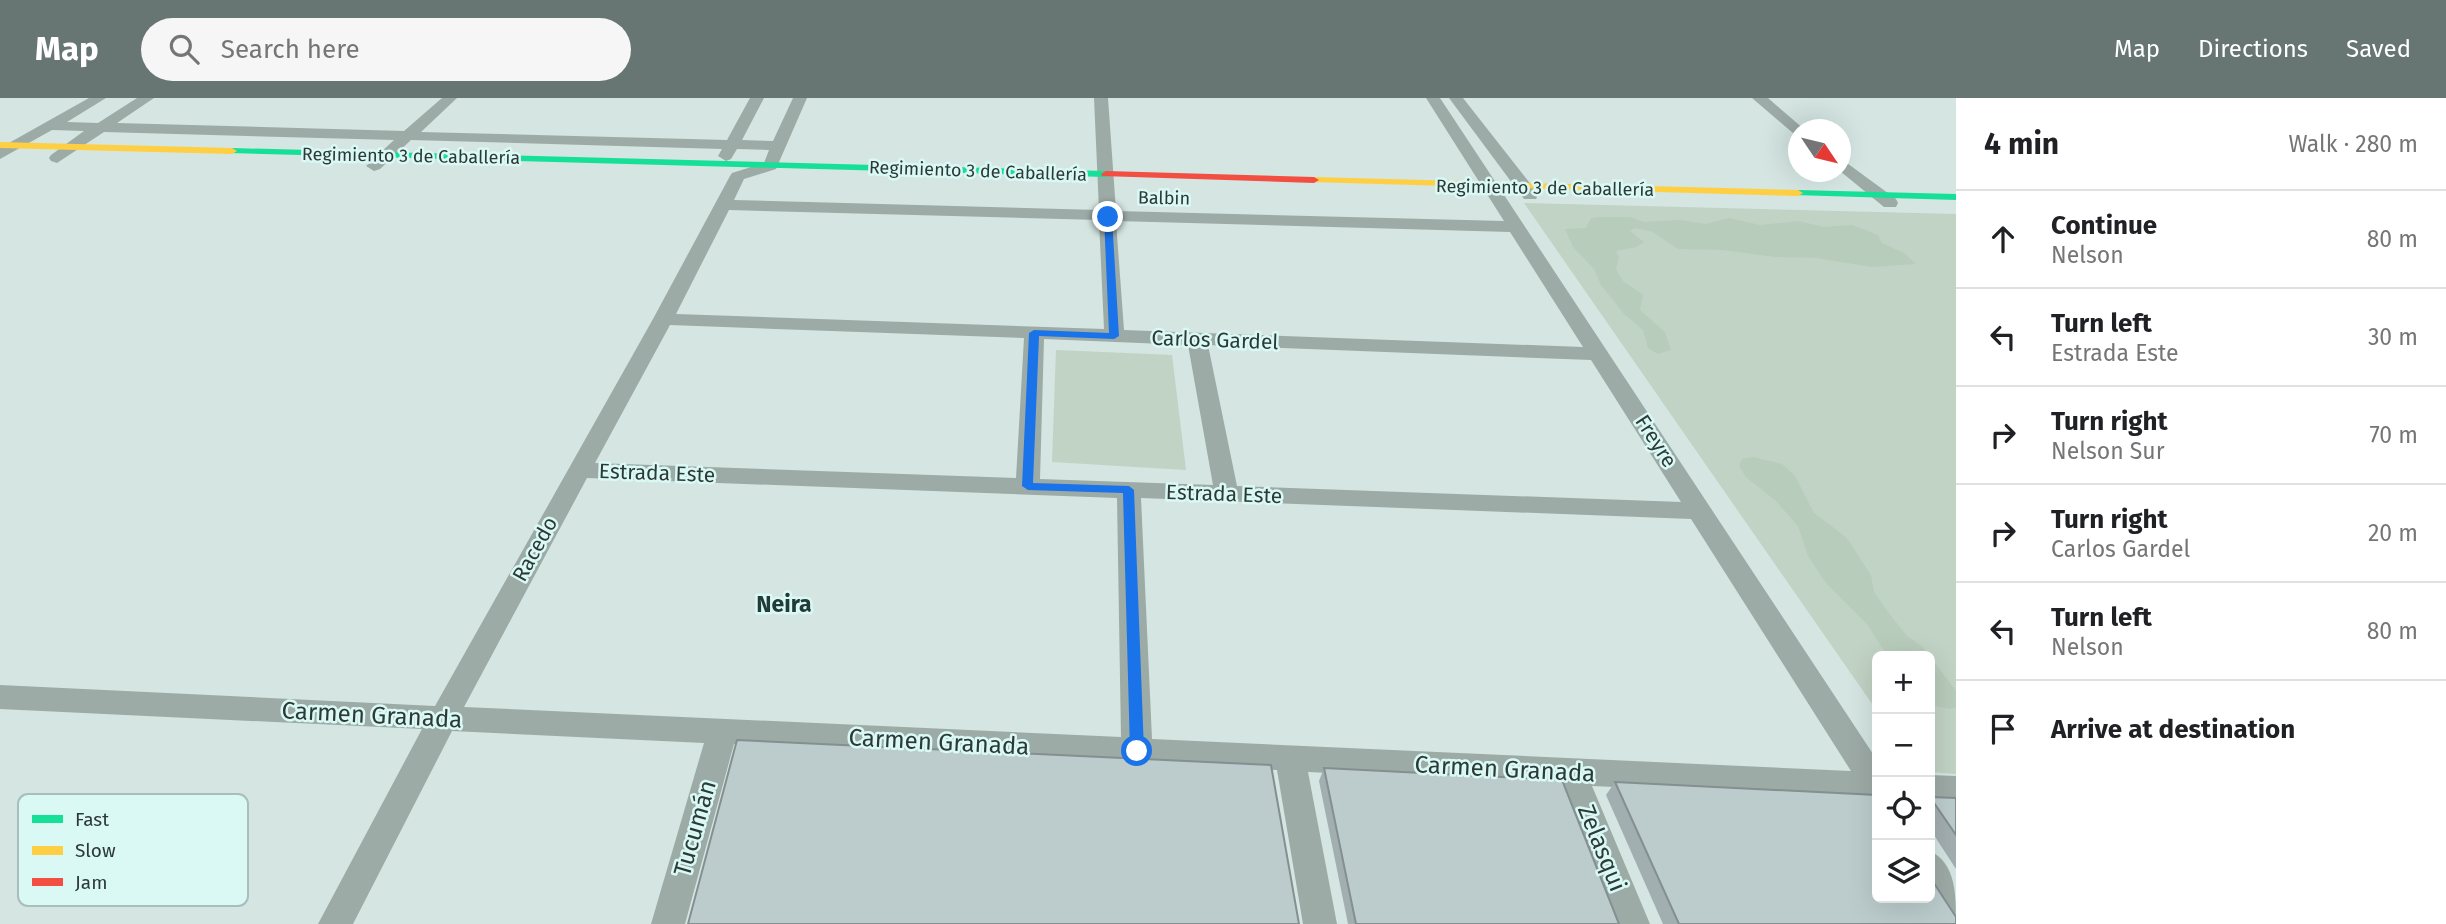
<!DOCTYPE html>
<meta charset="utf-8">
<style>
:root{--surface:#fff;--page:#f6f6f6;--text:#202124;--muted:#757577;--line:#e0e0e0;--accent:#677573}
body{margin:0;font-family:"Fira Sans",sans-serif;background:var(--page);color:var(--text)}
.controls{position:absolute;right:21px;bottom:21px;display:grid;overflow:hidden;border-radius:10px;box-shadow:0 7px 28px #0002}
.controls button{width:63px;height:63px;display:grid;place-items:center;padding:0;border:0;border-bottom:2px solid var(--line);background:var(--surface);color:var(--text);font:35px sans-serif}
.compass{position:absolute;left:1788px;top:21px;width:63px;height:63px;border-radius:50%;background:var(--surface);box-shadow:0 7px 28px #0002;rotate:125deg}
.stop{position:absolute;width:21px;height:21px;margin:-16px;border:5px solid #1a73e8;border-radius:50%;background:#fff}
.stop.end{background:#1a73e8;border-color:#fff;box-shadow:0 2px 7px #0008}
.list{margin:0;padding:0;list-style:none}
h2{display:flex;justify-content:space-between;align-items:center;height:91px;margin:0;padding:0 28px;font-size:30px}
h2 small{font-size:23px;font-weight:400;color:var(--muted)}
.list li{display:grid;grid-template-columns:46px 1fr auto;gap:21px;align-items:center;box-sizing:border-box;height:98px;padding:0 28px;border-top:2px solid var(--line)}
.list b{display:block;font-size:26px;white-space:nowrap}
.list p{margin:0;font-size:23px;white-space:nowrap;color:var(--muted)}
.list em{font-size:23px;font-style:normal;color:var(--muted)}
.icon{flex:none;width:38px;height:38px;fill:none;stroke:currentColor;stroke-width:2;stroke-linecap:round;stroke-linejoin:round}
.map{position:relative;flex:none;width:1956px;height:826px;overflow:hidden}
header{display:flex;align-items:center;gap:42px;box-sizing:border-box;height:98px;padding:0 35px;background:var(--accent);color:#fff}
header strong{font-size:33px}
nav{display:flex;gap:38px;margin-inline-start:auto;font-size:24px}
.search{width:490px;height:63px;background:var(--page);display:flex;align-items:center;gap:18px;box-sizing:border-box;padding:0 24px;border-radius:38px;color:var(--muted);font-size:26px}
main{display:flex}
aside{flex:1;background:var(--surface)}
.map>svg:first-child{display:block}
.green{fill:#c1d3c4}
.forest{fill:#b8ccbb}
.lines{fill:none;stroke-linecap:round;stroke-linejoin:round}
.street{fill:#9daba6;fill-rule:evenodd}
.fast{fill:#16e098;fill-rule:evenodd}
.slow{fill:#ffcf43;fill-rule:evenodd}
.jam{fill:#f24e42;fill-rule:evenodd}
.wall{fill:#a2afb0}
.building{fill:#bccccd;stroke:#848f90;stroke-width:2}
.route{fill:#1a73e8}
.labels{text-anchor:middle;stroke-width:5;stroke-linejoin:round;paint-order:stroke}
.far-street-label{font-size:18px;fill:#2d3937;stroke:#daf9f5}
.street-label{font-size:21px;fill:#2d3937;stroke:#daf9f5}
.neighbourhood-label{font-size:23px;font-weight:bold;fill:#223b38;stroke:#daf9f5}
.near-street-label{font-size:24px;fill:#2d3937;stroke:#daf9f5}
.key{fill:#daf9f5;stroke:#a6bfbc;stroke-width:2}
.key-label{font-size:19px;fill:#2d3937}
</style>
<header>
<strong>Map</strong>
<div class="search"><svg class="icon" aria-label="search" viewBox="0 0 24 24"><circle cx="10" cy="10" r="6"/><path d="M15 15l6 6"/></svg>Search here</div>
<nav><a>Map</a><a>Directions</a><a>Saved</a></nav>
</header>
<main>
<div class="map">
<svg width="1956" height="826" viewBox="0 0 1956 826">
<rect width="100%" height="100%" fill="#d4e5e2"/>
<!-- green -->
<g class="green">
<polygon points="1524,105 1956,116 1956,676 1930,674 1930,558 1877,558 1877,613"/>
<polygon points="1056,252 1172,257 1186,372 1052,364"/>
</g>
<!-- forest -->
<g class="forest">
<polygon points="1599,119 1630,119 1644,124 1680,122 1706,126 1729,120 1760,127 1799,123 1823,129 1852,127 1878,137 1882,145 1904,155 1916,166 1872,169 1817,160 1775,159 1723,152 1678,151 1651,133 1635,130 1630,133 1644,144 1636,149 1616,153 1619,160 1616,171 1623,183 1643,197 1640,212 1665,234 1671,252 1658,256 1648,250 1643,232 1624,216 1601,187 1594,171 1573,149 1565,131 1586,130 1591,120"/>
<polygon points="1753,359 1782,366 1795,378 1814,415 1846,439 1871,477 1874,494 1891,518 1907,538 1923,549 1956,593 1956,609 1950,611 1930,607 1930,558 1887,558 1868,527 1826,485 1808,458 1798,428 1776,403 1746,379 1739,368 1742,361"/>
</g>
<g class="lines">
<!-- street -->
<g class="street">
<path d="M89,0h17l-39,24 31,1 39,-25h17l-37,25 287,8 38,-33h15l-36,34 306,8 23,-42h14l-22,42 31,1 20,-43h14l-31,71 -32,10 -10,21 365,10 -5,-112h14l8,113 388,10 -78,-123h14l437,662v39l-285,-13 58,138h-34l-56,-140 -252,-12 29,152h-34l-26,-154 -543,-26 -49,180h-34l53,-181 -252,-12 -99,193h-35l104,-195 -422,-20v-24l435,21 218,-387 77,-143 2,-3 32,-10 5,-13 -32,-1 -6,10 -5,2 -8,-5 4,-7 -311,-9 -31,29 -6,2 -8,-5 28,-26 -290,-8 -47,31 -6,-2 -2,-3 2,-3 33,-24 -32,-1 -52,29v-11zM729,112l370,10 5,109 -428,-15zM1116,123l394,11 73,115 -459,-17zM670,227l354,13 -8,140 -421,-15zM1044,241l144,6 25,140 -173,-6zM1208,247l383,15 90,142 -444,-16zM587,380l530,20 4,239 -657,-30zM1141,400l550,21 160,252 -699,-32z"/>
<polygon points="1449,0 1463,0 1536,93 1538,97 1536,101 1524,101"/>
<polygon points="1752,0 1768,0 1805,32 1798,32 1798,36 1793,35"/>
<polygon points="1840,60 1896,101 1898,105 1896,109 1884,109 1840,73"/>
<polygon points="1930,677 1956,678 1956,706 1930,704"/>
<path d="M1930,753c26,12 26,44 26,72 -30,-12 -27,-45 -26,-72z"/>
</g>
<!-- fast -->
<g class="fast">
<polygon points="232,50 1106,73 1111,76 1106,79 229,55 229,51"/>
<polygon points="1798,92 1956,96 1956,102 1794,97 1793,95"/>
</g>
<!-- slow -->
<g class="slow">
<polygon points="0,44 232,50 237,53 232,56 0,50"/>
<polygon points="1314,79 1798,92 1803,95 1798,98 1310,84 1309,82"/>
</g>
<!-- jam -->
<polygon class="jam" points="1106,73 1314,79 1319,82 1314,85 1102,78 1101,76"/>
</g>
<!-- wall -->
<g class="wall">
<polygon points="1324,670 1619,826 1348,826 1319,683"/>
<polygon points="1615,684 1956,826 1663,826 1606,697"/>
<polygon points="1930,699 1956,700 1956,771 1930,731"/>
</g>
<!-- building -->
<g class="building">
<polygon points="737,642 1271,667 1299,826 688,826"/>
<polygon points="1324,670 1562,682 1619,826 1356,826"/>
<polygon points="1615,684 1877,697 1877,800 1930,800 1930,779 1956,819 1956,826 1679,826"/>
<polygon points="1930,699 1956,700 1956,737"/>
</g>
<!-- route -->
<polygon class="route" points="1108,117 1112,119 1119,238 1114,241 1039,238 1033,385 1129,388 1134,392 1144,653 1137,659 1130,653 1123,395 1028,392 1022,388 1029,235 1034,232 1109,235 1104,119"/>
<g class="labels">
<!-- far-street labels -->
<g class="far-street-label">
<text transform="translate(411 58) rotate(1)" y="6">Regimiento 3 de Caballería</text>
<text transform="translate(978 73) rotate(2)" y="6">Regimiento 3 de Caballería</text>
<text transform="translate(1545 90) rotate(1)" y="6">Regimiento 3 de Caballería</text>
<text transform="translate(1164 100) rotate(1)" y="6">Balbin</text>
</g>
<!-- street labels -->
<g class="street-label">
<text transform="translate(1215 242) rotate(2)" y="7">Carlos Gardel</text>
<text transform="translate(1656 343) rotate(57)" y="7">Freyre</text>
<text transform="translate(657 375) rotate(2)" y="7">Estrada Este</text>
<text transform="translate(1224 396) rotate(2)" y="7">Estrada Este</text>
<text transform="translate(535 451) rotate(-61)" y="7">Racedo</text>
</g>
<!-- neighbourhood labels -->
<g class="neighbourhood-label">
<text x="784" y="514">Neira</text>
</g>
<!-- near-street labels -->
<g class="near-street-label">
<text transform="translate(372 617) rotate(3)" y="8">Carmen Granada</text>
<text transform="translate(939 644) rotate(3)" y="8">Carmen Granada</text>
<text transform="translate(1505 671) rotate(3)" y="8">Carmen Granada</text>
<text transform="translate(695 730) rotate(-74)" y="8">Tucumán</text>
<text transform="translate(1602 750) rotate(68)" y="8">Zelasqui</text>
</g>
</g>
<!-- legend -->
<rect x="18" y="696" width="230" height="112" rx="10" class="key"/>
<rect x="32" y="717" width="31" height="8" fill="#16e098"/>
<rect x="32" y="748" width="31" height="9" fill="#ffcf43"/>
<rect x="32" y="780" width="31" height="8" fill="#f24e42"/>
<g class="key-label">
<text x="75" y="728">Fast</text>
<text x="75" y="759">Slow</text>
<text x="75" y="791">Jam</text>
</g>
</svg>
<div class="controls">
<button>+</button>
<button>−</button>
<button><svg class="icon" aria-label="locate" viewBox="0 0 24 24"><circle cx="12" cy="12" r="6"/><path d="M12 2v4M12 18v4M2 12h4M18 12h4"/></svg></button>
<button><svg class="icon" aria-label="layers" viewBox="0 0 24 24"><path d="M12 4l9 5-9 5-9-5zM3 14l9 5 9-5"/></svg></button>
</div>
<svg class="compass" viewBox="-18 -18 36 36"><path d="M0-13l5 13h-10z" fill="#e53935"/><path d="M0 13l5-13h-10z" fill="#757577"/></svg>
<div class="stop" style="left:1137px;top:653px"></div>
<div class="stop end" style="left:1108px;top:119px"></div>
</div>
<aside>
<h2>4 min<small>Walk · 280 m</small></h2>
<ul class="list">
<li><svg class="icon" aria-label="ahead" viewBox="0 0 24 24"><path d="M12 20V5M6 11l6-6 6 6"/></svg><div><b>Continue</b><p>Nelson</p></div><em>80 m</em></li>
<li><svg class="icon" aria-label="left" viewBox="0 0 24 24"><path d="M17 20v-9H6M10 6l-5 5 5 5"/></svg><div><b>Turn left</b><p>Estrada Este</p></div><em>30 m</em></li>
<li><svg class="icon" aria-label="right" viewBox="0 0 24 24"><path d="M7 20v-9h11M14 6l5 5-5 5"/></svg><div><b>Turn right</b><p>Nelson Sur</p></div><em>70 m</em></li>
<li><svg class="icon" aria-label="right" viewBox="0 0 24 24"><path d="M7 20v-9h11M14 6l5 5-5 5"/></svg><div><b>Turn right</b><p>Carlos Gardel</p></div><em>20 m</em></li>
<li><svg class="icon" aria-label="left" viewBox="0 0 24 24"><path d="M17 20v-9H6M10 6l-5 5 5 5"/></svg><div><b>Turn left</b><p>Nelson</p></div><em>80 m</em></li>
<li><svg class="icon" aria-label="arrive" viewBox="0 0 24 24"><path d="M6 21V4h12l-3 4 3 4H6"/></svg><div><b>Arrive at destination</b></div></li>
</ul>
</aside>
</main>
